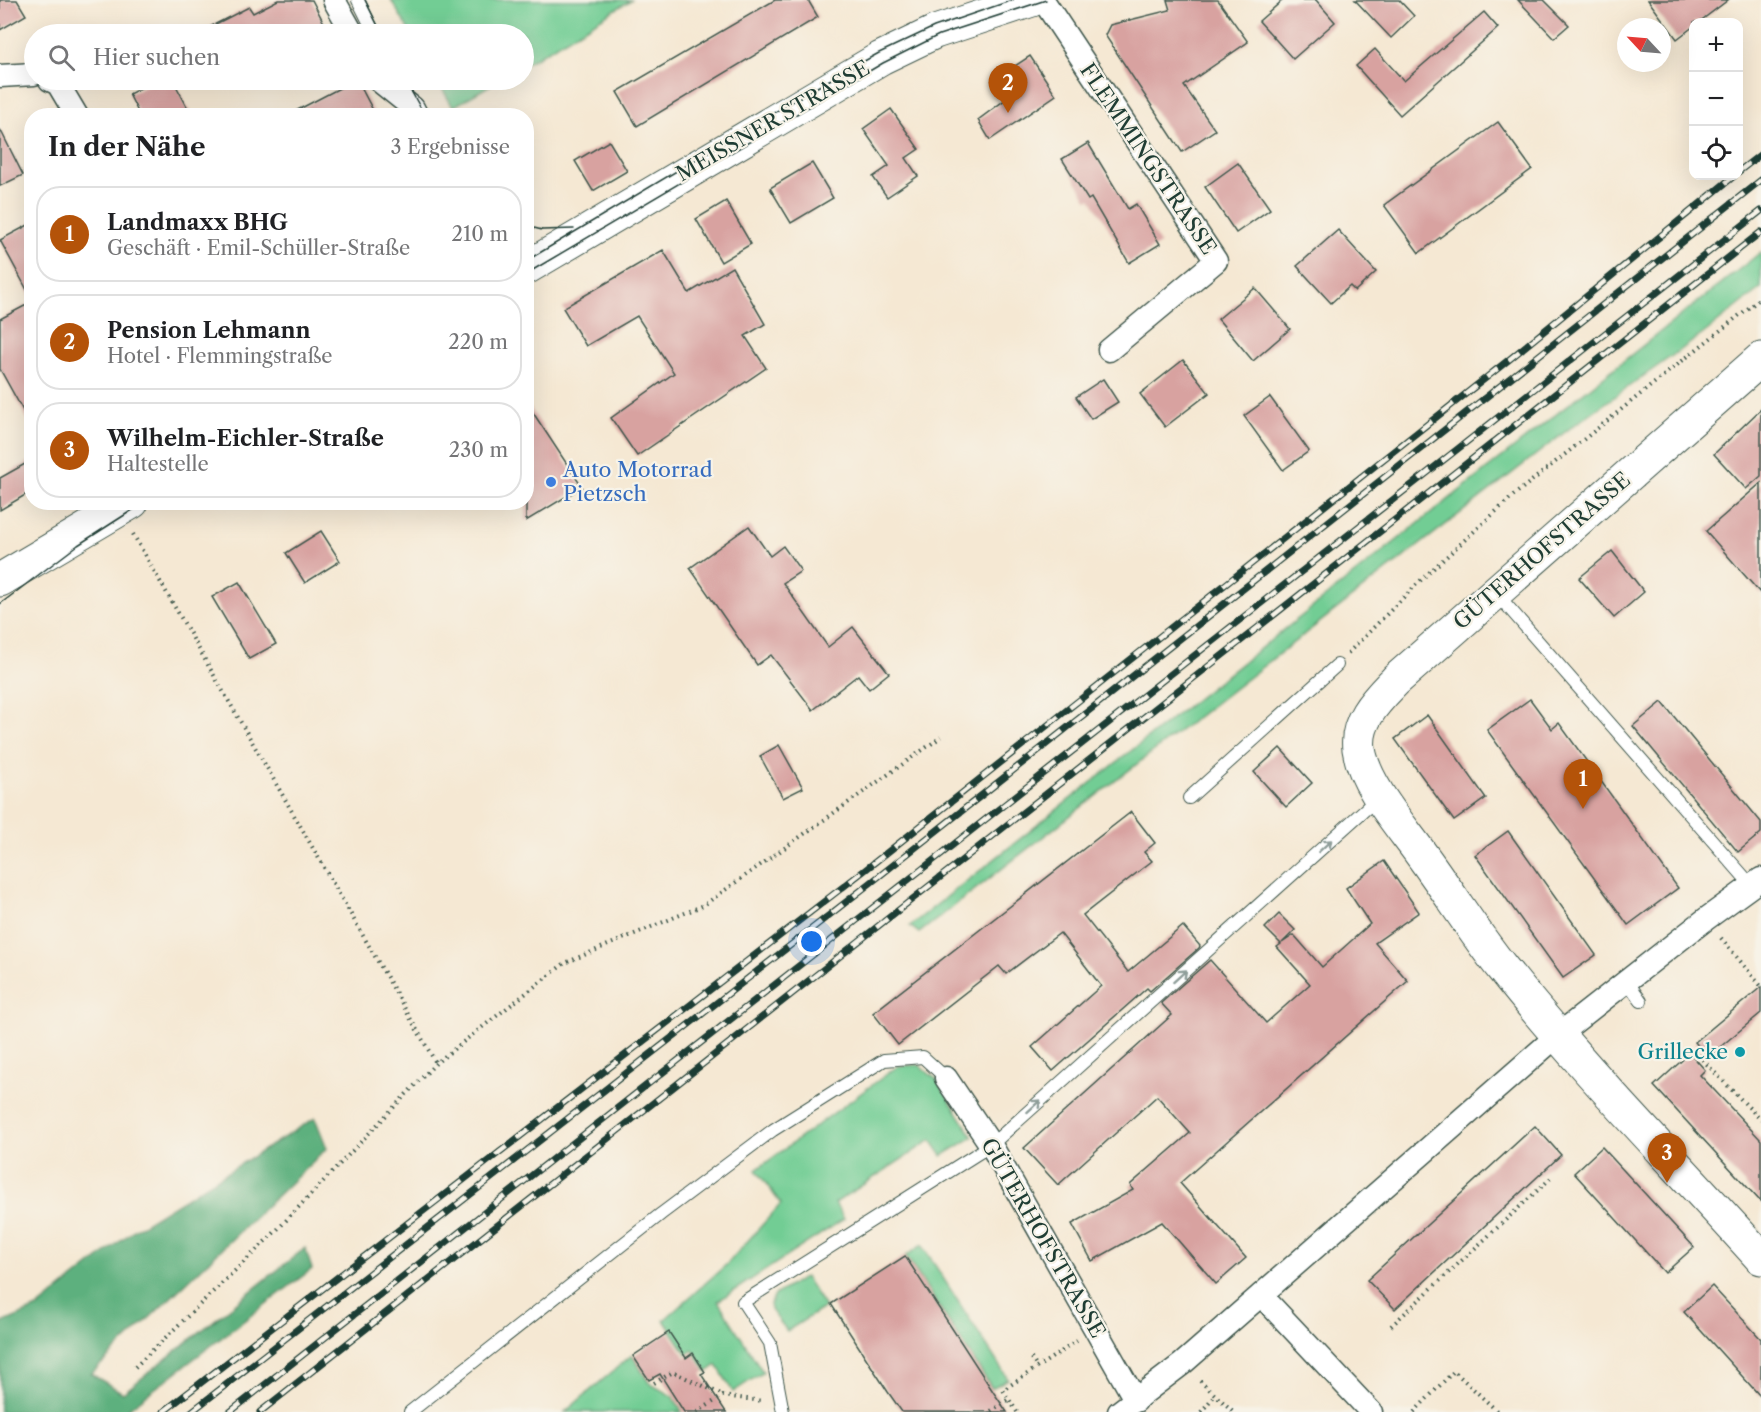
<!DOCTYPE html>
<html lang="de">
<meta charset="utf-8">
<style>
:root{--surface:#fff;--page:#f6f6f6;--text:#202124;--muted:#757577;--line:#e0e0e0;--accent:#b45309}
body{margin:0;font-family:"Libre Caslon Text",serif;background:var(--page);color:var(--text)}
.controls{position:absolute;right:18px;top:18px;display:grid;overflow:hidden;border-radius:12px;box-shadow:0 6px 24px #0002}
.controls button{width:54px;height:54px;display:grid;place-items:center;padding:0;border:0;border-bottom:2px solid var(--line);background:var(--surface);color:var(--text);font:30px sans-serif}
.compass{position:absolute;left:1617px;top:18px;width:54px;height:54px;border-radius:50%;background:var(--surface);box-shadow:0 6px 24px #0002;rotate:296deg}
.you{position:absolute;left:812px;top:942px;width:21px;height:21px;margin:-15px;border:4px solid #fff;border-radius:50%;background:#1a73e8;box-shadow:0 0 0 9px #1a73e833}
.badge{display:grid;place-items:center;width:39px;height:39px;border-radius:50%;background:var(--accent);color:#fff;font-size:20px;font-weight:700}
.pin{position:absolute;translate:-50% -50px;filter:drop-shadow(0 2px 3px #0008)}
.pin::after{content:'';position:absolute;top:32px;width:21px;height:18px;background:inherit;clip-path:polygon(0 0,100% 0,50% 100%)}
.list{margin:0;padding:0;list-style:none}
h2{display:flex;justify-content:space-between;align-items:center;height:78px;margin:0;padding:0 24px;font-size:26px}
h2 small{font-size:20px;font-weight:400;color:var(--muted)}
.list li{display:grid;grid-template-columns:39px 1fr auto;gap:18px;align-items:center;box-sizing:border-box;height:96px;margin:0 12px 12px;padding:0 12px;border:2px solid var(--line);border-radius:24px}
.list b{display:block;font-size:22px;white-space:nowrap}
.list p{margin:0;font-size:20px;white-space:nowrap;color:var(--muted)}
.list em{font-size:20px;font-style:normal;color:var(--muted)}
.icon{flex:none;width:33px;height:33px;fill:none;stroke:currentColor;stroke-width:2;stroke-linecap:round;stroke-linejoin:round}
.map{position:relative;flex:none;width:1761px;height:1412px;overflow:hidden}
.search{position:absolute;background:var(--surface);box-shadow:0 6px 24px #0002;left:24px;top:24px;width:510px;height:66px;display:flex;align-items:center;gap:15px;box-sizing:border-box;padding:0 21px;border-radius:33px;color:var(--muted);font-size:22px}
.panel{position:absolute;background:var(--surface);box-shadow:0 6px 24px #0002;left:24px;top:108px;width:510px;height:402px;border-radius:24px}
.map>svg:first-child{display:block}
.green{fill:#72cd94;stroke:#488564;stroke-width:1.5}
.forest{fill:#5db07e;stroke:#3e7659;stroke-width:1.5}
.building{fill:#d8a2a0}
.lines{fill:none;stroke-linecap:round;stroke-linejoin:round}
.lane-casing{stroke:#3f574c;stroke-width:14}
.street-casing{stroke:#3f574c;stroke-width:25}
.secondary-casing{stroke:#3f574c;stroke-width:35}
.path{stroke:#3f574c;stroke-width:4;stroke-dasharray:1.5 4.5;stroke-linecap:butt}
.lane{stroke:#fff;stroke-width:12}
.street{stroke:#fff;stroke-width:22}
.secondary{stroke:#fff;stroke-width:33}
.tram{stroke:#1f3d34;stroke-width:1.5}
.rail-casing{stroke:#1f3d34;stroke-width:7}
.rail{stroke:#f7f3e8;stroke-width:4.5;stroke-dasharray:14;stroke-linecap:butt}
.oneway{stroke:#8f9e9a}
.shop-dot{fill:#3f7fe0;stroke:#f7f3e8;stroke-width:2}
.culture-dot{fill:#0f9aa8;stroke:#f7f3e8;stroke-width:2}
.labels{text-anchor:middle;stroke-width:4.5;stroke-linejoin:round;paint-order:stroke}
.street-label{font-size:21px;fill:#1f3d34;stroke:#f7f3e8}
.shop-label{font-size:21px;fill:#366cbe;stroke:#f7f3e8;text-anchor:start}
.culture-label{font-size:21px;fill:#0d838f;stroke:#f7f3e8;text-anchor:end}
</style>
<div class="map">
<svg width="1761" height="1412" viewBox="0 0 1761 1412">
<rect width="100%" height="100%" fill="#f7f3e8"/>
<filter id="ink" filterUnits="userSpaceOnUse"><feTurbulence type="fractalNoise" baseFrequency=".0167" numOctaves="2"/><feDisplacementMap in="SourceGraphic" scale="12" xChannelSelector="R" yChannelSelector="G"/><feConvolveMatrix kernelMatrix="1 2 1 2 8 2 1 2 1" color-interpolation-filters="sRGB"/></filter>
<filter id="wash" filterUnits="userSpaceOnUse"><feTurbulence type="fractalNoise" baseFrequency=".008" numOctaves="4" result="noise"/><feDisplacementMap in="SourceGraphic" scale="24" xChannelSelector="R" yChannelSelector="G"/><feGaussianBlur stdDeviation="1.35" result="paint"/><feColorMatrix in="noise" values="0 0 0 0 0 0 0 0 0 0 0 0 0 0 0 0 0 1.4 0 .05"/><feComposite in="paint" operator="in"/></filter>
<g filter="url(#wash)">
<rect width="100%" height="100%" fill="#f5e8d3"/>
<!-- green -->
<g class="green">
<polygon points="391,0 631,0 524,65 524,34 411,34"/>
<polygon points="437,80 499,80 453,107"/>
<polygon points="1761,252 1761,288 1703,334 1573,426 919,933 910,926"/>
<polygon points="919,1065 937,1080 973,1137 942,1156 931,1140 835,1203 844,1219 718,1301 763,1372 733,1392 717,1365 707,1372 693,1350 687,1354 664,1320 727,1264 781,1204 756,1170 898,1066"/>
<polygon points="922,1245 1008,1379 992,1388 906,1256"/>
<polygon points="805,1277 825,1307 787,1331 771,1310 770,1304 776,1294"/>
<polygon points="632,1355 649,1383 672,1396 682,1412 565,1412"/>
</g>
<!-- forest -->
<polygon class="forest" points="315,1118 327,1148 91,1374 123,1393 305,1248 312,1269 124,1412 0,1412 0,1324 37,1308 134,1230"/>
<g id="blocks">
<!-- building -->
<g class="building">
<polygon points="0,0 17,0 26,15 0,30"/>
<polygon points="278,0 312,0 326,27 312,34 196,34 249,7 253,13"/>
<polygon points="775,0 808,0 818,17 637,126 617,92"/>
<polygon points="1167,0 1218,0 1248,42 1184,86 1215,130 1182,152 1105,35 1110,25 1170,10"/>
<polygon points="1283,0 1316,0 1335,22 1293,59 1259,21"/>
<polygon points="1355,0 1399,0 1414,16 1391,38"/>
<polygon points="1518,0 1544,0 1569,25 1554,38"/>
<polygon points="1648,0 1728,0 1699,22 1694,22 1694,26 1677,39"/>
<polygon points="1484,12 1498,28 1400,115 1356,66 1375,49 1404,81"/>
<polygon points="1030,56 1056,95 990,140 978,120 1006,99 992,81"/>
<polygon points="156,80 173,80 192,116 140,116 129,94"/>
<polygon points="355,80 357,80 376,116 286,116"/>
<polygon points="891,109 919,149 906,158 918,176 887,197 873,177 889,166 863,129"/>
<polygon points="1498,122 1532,169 1419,253 1384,205"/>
<polygon points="0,129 23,175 0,186"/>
<polygon points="609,141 627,171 593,191 575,161"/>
<polygon points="1088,143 1128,209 1136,204 1160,244 1129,263 1091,198 1088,200 1062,159"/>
<polygon points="812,163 833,198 791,223 770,188"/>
<polygon points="1238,163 1270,209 1236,233 1205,187"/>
<polygon points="726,201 751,244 721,262 696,219"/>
<polygon points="32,223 32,299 0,240"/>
<polygon points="1338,230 1376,272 1355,291 1350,286 1331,303 1297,266"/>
<polygon points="663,250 689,293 732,267 765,324 745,336 766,368 637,456 611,418 674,373 637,316 586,346 563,308"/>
<polygon points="1255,288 1290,329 1253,361 1218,319"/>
<polygon points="32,302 32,427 0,369 0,319"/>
<polygon points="1183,360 1209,393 1165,427 1140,394"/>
<polygon points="1103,379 1118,402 1091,419 1076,397"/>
<polygon points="1270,397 1309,451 1283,470 1244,416"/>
<polygon points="526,402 582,487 526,521"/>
<polygon points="1761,409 1761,476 1746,489 1714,454"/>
<polygon points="32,460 32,491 0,510 0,478"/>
<polygon points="1761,483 1761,594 1706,531"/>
<polygon points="749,526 770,556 783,546 801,571 783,583 828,647 853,627 889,673 869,689 858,675 813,710 771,655 757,665 690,568"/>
<polygon points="321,531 340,561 305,583 286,553"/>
<polygon points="1612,551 1644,592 1614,618 1579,578"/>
<polygon points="239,582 276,644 249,659 212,597"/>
<polygon points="1530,699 1552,729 1559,723 1678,888 1628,925 1487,730"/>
<polygon points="1662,702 1761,822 1761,833 1738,852 1633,726"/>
<polygon points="1427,715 1486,798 1454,821 1395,739"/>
<polygon points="779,745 803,788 783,798 760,756"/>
<polygon points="1280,748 1312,783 1286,807 1254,772"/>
<polygon points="1131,812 1155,843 1144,852 1152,861 1083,915 1128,972 1183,926 1200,946 1199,948 1150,991 1147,988 1053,1071 1032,1047 1101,986 1060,933 1006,974 999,966 898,1045 873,1013"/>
<polygon points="1508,831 1596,955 1563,978 1475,855"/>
<polygon points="1384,861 1419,912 1375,943 1408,981 1180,1183 1246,1258 1216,1284 1162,1222 1092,1261 1072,1224 1133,1190 1130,1185 1190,1133 1157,1096 1058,1185 1024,1148 1172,1015 1161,1003 1210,960 1266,1023 1310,984 1277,947 1281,944 1265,928 1279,914 1295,930 1282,943 1294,935 1322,967 1370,924 1346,888"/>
<polygon points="1761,987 1761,1013 1708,1057 1695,1042"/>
<polygon points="1690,1053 1705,1070 1700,1075 1761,1140 1761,1202 1654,1086"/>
<polygon points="1535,1126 1561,1155 1395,1309 1367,1280"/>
<polygon points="1602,1147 1694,1247 1665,1273 1574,1173"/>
<polygon points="905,1256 994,1393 1007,1412 902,1412 888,1392 831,1304"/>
<polygon points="1712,1286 1761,1339 1761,1397 1684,1312"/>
<polygon points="669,1332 686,1358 693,1353 705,1372 701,1374 726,1412 684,1412 660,1374 649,1380 633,1356"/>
</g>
</g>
</g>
<g filter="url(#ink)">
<use href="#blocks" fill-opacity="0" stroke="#3f574c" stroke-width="1.5"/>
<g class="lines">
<defs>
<g id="lane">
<polyline points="358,0 375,34"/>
<polyline points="1496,593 1752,886"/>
<polyline points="1189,798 1337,665"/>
<polyline points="1626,980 1641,1001"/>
<polyline points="410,1412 661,1214 773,1130 884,1060 923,1057 946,1078"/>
<polyline points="783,1412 770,1343 743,1302 991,1145 1379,797"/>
</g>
<g id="street">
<polyline points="334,0 353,34"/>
<polyline points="1043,0 1216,261 1109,350"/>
<polyline points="0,76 34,74"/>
<polyline points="50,80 58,84 77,116"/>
<polyline points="378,80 413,108 417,116"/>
<polyline points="946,1078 991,1145 1136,1401"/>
<polyline points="1261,1295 1371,1412"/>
<polyline points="1119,1412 1182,1364 1558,1035 1706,919 1761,879"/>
</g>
<g id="secondary">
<polyline points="526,268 881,58 935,32 1032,0"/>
<path d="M1761,359l-365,321c-18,19 -41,40 -37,69 5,35 42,77 62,105 28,38 53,79 82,115 80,101 172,193 258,289"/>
<polyline points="0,580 132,502"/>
</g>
</defs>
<!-- lane casing -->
<use href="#lane" class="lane-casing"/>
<!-- street casing -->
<use href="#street" class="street-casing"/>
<!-- secondary casing -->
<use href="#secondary" class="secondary-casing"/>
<!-- path -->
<g class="path">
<polyline points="133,534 436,1063"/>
<polyline points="1348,653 1423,578 1514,495 1761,298"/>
<polyline points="1721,938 1761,986"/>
<polyline points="1694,1051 1761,1120"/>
<polyline points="1391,1326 1551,1178"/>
<polyline points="1031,1358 1037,1367"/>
<polyline points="135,1367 276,1231 436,1063 565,963 704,905 941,737"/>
<polyline points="1200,1381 1234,1412"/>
<polyline points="654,1383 673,1372 723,1395"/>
<polyline points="991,1411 1009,1399"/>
<polyline points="697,1412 723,1396 763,1401"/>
<polyline points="1017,1412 1003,1390 1077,1341"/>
<polyline points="1201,1412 1215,1395"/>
<polyline points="1414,1412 1454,1371 1498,1412"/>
</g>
<!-- lane -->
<use href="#lane" class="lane"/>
<!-- street -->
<use href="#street" class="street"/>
<!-- secondary -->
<use href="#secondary" class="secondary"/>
<!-- tram -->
<g class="tram">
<polyline points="365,0 382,34"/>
<polyline points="405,80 425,116"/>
<polyline points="526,226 542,230 574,229"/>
<polyline points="526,261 824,83 879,53 934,27 1013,0"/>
<polyline points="526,274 883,63 939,35 1046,0"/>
<polyline points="0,604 78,545 145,502"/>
</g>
<defs>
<g id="rail">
<polyline points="1738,172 1761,154"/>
<polyline points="163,1412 865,870 1511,358 1734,176"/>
<polyline points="191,1412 873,881 1761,180"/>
<polyline points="230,1412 1761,211"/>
<polyline points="260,1412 1761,232"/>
</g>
</defs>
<!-- rail casing -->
<use href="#rail" class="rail-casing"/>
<!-- rail -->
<use href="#rail" class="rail"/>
</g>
<!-- one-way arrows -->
<defs><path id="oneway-shaft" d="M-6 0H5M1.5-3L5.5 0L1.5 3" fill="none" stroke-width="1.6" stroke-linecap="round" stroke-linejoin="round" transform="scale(1.5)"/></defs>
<g class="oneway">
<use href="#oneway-shaft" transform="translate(1325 846) rotate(-42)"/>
<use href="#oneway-shaft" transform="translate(1180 976) rotate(-42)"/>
<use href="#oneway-shaft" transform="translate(1034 1106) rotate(-42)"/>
</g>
</g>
<!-- markers -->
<circle class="shop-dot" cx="551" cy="482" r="6"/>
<circle class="culture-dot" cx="1740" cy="1052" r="6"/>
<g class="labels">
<!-- street labels -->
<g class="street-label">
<text transform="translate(773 121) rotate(-30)" y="7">MEISSNER STRASSE</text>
<text transform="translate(1148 159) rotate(56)" y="7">FLEMMINGSTRASSE</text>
<text transform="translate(1542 551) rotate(-41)" y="7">GÜTERHOFSTRASSE</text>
<text transform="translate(1043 1238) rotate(60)" y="7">GÜTERHOFSTRASSE</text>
</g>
<!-- shop labels -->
<g class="shop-label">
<text x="563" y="477">Auto Motorrad<tspan x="563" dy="24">Pietzsch</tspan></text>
</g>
<!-- culture labels -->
<g class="culture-label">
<text x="1728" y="1059">Grillecke</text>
</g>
</g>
</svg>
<div class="controls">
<button>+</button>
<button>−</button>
<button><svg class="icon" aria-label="locate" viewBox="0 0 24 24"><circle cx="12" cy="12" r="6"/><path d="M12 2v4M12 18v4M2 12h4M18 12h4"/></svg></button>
</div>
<svg class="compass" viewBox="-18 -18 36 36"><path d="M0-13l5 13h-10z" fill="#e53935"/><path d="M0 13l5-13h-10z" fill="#757577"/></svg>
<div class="you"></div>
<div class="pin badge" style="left:1583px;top:809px">1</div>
<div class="pin badge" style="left:1008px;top:113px">2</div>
<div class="pin badge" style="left:1667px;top:1183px">3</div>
<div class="search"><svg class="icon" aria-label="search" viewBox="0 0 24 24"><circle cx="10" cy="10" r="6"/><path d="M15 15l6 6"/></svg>Hier suchen</div>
<section class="panel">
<h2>In der Nähe<small>3 Ergebnisse</small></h2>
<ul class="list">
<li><span class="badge">1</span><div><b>Landmaxx BHG</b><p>Geschäft · Emil-Schüller-Straße</p></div><em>210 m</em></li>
<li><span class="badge">2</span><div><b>Pension Lehmann</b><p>Hotel · Flemmingstraße</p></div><em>220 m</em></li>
<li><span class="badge">3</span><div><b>Wilhelm-Eichler-Straße</b><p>Haltestelle</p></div><em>230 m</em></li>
</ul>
</section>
</div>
